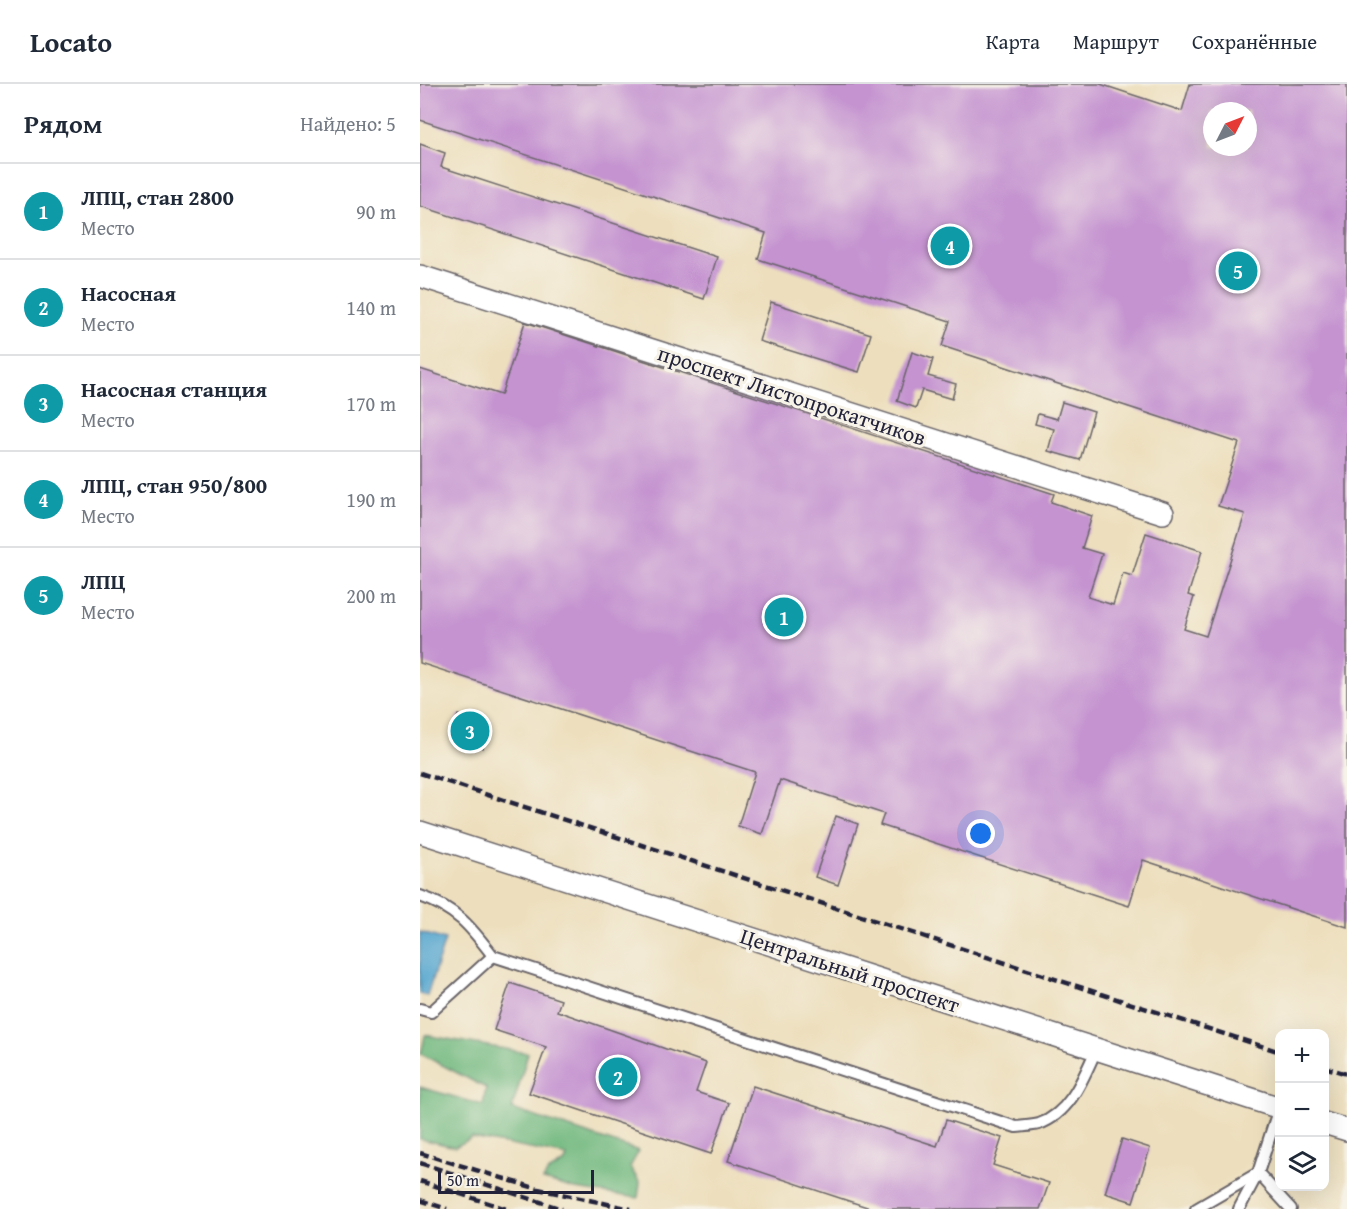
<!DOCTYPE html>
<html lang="ru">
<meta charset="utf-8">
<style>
:root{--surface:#fff;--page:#f6f6f7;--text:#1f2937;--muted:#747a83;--line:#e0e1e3;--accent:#c8321e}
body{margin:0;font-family:"Gentium Book Plus",serif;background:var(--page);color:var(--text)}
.controls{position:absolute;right:18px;bottom:18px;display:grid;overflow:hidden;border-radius:12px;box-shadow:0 6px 24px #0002}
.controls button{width:54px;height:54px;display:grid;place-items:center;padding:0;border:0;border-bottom:2px solid var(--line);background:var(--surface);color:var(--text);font:30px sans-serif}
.compass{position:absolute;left:783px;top:18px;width:54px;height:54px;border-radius:50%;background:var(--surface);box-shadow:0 6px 24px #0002;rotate:48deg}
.scale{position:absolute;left:18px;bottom:15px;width:156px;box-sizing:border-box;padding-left:6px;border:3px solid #22223b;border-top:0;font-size:16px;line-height:21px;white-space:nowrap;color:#22223b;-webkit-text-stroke:4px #f7f3e8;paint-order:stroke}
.you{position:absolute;left:561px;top:750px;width:21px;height:21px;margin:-15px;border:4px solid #fff;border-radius:50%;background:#1a73e8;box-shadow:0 0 0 9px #1a73e833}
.badge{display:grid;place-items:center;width:39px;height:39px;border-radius:50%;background:var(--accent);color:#fff;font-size:20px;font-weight:700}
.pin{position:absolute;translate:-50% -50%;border:3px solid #fff;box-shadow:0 2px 6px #0006}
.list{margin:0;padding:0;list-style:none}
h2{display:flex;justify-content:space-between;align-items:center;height:78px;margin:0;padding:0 24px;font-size:26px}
h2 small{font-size:20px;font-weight:400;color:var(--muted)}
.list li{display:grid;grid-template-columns:39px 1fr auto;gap:18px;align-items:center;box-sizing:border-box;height:96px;padding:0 24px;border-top:2px solid var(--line)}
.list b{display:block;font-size:22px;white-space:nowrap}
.list p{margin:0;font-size:20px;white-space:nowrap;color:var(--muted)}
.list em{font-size:20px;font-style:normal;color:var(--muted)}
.icon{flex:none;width:33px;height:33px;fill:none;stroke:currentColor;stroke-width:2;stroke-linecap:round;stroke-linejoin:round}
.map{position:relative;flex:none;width:927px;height:1125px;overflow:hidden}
header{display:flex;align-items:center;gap:36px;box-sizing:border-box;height:84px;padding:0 30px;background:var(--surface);border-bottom:2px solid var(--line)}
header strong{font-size:28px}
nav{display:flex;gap:33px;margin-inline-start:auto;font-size:21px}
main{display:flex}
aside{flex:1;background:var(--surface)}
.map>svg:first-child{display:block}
.forest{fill:#70b87e;stroke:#496d5c;stroke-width:1.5}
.water{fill:#54a6cf;stroke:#3b6485;stroke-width:1.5}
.building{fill:#c493d0;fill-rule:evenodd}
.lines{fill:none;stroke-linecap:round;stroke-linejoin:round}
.lane-casing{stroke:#696468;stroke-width:14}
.street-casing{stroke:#696468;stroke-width:24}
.lane{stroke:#fff;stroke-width:10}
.street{stroke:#fff;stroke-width:21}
.rail{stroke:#22223b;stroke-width:4.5;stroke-dasharray:9 4.5;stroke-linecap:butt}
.labels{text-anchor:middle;stroke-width:6;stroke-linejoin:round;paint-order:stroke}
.street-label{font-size:22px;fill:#22223b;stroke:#f7f3e8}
</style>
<header>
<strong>Locato</strong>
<nav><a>Карта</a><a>Маршрут</a><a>Сохранённые</a></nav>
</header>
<main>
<aside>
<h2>Рядом<small>Найдено: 5</small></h2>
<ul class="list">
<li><span class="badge" style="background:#0f9aa8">1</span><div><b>ЛПЦ, стан 2800</b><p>Место</p></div><em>90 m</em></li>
<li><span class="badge" style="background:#0f9aa8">2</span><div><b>Насосная</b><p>Место</p></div><em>140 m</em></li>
<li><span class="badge" style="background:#0f9aa8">3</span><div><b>Насосная станция</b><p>Место</p></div><em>170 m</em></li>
<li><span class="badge" style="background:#0f9aa8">4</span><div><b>ЛПЦ, стан 950/800</b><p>Место</p></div><em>190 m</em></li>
<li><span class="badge" style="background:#0f9aa8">5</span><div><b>ЛПЦ</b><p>Место</p></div><em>200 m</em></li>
</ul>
</aside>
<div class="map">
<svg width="927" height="1125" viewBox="0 0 927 1125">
<rect width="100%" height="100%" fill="#f7f3e8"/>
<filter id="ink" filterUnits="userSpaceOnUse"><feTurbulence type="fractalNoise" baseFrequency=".0167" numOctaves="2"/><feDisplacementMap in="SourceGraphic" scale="12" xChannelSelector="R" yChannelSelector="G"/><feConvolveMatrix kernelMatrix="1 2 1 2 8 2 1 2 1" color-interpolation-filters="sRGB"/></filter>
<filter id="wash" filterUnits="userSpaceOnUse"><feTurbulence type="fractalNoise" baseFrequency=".008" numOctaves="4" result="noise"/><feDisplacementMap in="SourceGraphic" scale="24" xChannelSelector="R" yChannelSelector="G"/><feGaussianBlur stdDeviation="1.35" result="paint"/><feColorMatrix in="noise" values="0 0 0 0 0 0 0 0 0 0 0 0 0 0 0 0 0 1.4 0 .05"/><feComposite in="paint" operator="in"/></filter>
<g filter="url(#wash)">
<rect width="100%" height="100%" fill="#eddfbd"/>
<!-- forest -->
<polygon class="forest" points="5,951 108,969 92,1025 219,1067 210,1083 220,1099 218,1114 155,1105 123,1096 128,1088 145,1078 147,1072 52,1054 35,1063 0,1055 0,1003 63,1021 66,1004 1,970"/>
<!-- water -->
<polygon class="water" points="0,848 25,856 7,912 0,910"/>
<g id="blocks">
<!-- building -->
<g class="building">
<path d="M0,0h680l82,27 8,-27h157v843l-204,-67 -14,46 -249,-81 4,-11 -104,-34 -18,54 -24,-8 17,-54 -335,-109v-294l81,26 24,-73 529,172 -3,8 41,14 -10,32 20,6 -14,43 25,8 10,-32 9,3 14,-43 56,18 -14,44 6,2 -10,32 22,7 39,-122 -27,-8 21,-63 -297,-97 8,-25 -192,-62 8,-26 -346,-113zM792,27h36v36h-36z"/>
<polygon points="0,60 25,69 21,83 297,173 284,215 0,122"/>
<polygon points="351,218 451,250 439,288 339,257"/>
<polygon points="492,268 513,275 508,292 536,300 532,315 502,306 496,324 477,317"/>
<polygon points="642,318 674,328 660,376 628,367 634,345 615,340 618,330 637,335"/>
<polygon points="38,631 70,641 63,664 31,653"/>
<polygon points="416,732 438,740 418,801 395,793"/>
<polygon points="90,899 141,916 137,927 286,979 276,1008 309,1019 291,1070 109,1009 126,963 74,946"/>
<polygon points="333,1002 517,1062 526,1036 582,1054 573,1081 629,1099 620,1125 453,1125 308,1077"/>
<polygon points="702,1055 730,1064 713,1118 685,1109"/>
</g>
</g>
</g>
<g filter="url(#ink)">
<use href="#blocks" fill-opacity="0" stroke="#696468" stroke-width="1.5"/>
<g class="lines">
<defs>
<g id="lane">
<path d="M0,812c36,12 51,31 73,60l523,171c7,-1 16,-1 23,-3 32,-11 45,-48 57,-74"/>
<polyline points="0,925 11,928 73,872"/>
<polyline points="776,1125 838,1089 859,1024"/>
<polyline points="819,1125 838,1089 871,1125"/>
</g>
<g id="street">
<polyline points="0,192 743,429"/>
<polyline points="0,748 860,1024"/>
<polyline points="904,1039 927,1046"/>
</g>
</defs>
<!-- lane casing -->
<use href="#lane" class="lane-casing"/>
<!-- street casing -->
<use href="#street" class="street-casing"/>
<!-- lane -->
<use href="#lane" class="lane"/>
<!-- street -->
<use href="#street" class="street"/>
<!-- rail -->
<g class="rail">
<polyline points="0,689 860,968"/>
<polyline points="904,983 927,990"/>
<polyline points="0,1069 118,1105 211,1125"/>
<polyline points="0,1079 142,1125"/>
<polyline points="0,1097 87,1125"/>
<polyline points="0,1116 27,1125"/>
</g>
</g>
</g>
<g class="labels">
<!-- street labels -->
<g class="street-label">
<text transform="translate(372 311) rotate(18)" y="8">проспект Листопрокатчиков</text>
<text transform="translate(430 886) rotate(18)" y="8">Центральный проспект</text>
</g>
</g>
</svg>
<div class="controls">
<button>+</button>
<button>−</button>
<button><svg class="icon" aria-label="layers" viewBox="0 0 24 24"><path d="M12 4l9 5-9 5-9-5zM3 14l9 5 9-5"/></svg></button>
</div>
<svg class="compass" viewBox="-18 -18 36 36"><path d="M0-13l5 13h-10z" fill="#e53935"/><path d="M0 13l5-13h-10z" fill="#747a83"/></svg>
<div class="scale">50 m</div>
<div class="you"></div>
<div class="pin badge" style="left:364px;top:533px;background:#0f9aa8">1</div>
<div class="pin badge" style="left:198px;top:993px;background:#0f9aa8">2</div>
<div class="pin badge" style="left:50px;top:647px;background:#0f9aa8">3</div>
<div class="pin badge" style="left:530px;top:162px;background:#0f9aa8">4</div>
<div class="pin badge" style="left:818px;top:187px;background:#0f9aa8">5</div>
</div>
</main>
